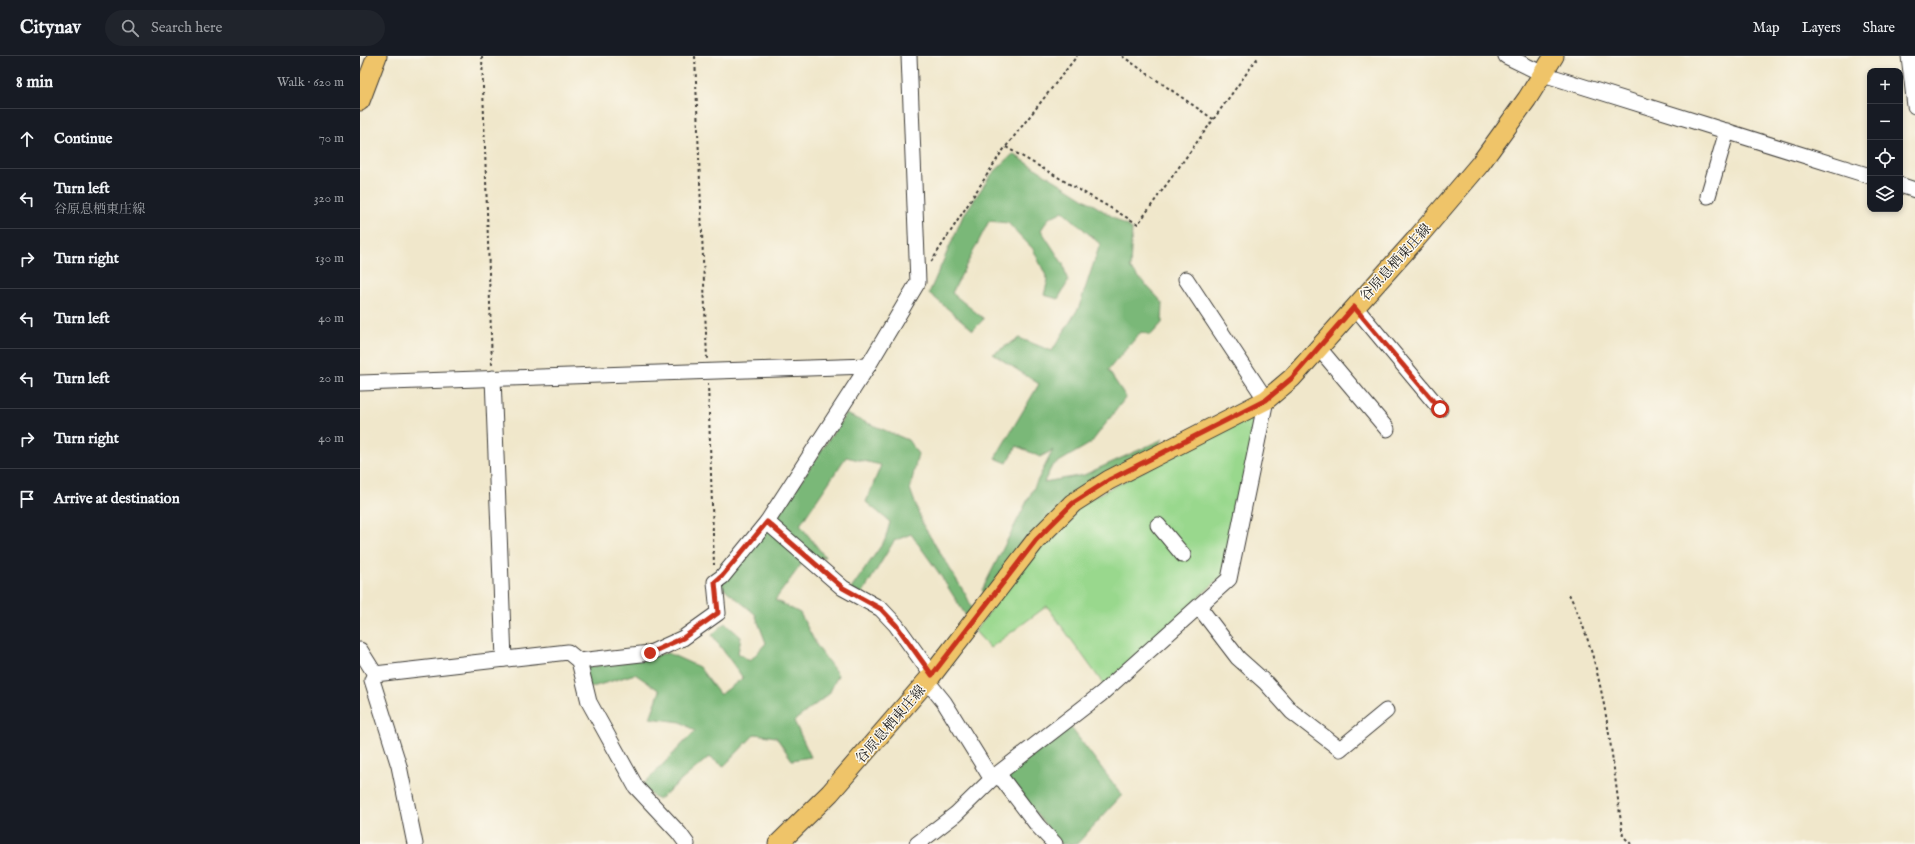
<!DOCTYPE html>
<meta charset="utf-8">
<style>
:root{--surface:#171b24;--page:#20242c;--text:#f1f3f6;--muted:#9ea1a6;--line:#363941}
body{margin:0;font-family:"IM FELL English","Noto Serif JP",serif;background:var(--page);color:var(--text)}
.controls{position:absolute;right:12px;top:12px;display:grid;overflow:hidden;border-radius:8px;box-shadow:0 2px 6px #0003}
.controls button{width:36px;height:36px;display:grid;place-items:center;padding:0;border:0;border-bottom:1px solid var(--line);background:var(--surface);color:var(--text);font:20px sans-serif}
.stop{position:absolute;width:12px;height:12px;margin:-9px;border:3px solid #c8321e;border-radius:50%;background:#fff}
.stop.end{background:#c8321e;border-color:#fff;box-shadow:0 1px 4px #0008}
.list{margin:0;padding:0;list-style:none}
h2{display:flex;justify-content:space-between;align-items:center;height:52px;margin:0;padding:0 16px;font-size:17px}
h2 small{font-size:13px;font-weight:400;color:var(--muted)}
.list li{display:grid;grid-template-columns:26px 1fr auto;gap:12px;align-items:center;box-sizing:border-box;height:60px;padding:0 16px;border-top:1px solid var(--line)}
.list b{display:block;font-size:15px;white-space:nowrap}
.list p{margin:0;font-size:13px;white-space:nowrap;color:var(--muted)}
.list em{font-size:13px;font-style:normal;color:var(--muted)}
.icon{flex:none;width:22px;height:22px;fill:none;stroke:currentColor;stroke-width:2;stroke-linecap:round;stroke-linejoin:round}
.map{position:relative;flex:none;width:1555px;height:788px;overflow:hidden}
header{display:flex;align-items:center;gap:24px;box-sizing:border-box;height:56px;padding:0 20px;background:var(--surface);border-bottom:1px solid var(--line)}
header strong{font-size:19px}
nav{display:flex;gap:22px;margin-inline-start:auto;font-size:14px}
.search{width:280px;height:36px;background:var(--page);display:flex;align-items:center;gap:10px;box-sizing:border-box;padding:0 14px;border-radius:22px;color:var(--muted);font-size:15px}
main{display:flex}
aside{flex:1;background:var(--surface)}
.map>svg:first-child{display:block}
.green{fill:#99d88d;stroke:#5a7a54}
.forest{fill:#7ab878;stroke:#4b6a4a}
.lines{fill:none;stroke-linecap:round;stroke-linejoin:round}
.minor-casing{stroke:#3c3a36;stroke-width:17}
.major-casing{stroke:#3c3a36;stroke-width:21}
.path{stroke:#3c3a36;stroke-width:2;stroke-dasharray:3 3;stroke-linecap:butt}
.minor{stroke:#fff;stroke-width:15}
.major{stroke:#efc469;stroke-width:19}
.route{stroke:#c8321e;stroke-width:5}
.labels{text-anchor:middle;stroke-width:3;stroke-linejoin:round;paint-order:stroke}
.street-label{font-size:14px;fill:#1c1c1c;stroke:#fbf7ec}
</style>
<header>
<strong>Citynav</strong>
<div class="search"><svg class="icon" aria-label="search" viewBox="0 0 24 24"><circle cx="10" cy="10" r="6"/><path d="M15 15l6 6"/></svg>Search here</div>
<nav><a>Map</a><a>Layers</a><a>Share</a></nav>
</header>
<main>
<aside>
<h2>8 min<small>Walk · 620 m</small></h2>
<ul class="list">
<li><svg class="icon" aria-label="ahead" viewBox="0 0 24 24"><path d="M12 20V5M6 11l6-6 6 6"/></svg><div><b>Continue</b></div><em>70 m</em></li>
<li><svg class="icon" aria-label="left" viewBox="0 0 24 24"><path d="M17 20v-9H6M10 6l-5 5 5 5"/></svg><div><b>Turn left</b><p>谷原息栖東庄線</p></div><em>320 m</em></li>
<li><svg class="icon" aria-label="right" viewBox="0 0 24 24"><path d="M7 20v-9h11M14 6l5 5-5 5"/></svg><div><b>Turn right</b></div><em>130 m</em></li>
<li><svg class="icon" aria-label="left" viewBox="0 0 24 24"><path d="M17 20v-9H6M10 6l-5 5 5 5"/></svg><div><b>Turn left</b></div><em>40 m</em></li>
<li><svg class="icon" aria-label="left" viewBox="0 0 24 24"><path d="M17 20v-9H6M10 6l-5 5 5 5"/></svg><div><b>Turn left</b></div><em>20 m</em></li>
<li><svg class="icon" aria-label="right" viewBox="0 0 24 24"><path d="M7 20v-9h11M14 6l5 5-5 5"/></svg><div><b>Turn right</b></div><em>40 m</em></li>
<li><svg class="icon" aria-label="arrive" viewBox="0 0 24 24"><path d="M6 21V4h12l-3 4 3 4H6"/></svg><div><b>Arrive at destination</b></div></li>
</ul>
</aside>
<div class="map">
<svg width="1555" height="788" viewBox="0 0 1555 788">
<rect width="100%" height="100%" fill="#fbf7ec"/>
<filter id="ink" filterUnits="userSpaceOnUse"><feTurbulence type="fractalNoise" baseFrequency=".025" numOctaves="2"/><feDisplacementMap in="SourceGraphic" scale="8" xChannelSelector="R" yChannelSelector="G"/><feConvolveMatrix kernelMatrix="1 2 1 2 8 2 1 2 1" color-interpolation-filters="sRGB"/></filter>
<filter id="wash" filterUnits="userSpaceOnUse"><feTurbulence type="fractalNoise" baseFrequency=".012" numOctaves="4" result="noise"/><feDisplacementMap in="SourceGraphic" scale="16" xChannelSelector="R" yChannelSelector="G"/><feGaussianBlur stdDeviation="0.9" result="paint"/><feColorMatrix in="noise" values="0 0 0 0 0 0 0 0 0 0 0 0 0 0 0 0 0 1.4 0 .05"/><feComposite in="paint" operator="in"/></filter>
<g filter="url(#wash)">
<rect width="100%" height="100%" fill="#f0e7cb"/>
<!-- green -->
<polygon class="green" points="889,359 897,370 866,516 744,629 687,550 630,592 615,575 678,491 719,449"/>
<!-- forest -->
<g class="forest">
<polygon points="653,98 772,173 770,212 803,247 802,267 791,279 781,276 748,314 766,341 731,387 692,410 684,426 724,419 803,383 796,394 743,422 626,540 622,534 693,394 680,401 657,390 647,407 635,402 679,328 633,298 659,282 692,295 719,251 740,188 703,155 689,162 681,174 703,208 708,226 698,243 684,239 688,224 673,193 648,167 629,165 592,237 624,263 613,274 569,237 603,160 631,119"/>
<polygon points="486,358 548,384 558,398 550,433 563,469 606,539 614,556 608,563 579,517 551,478 534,485 502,538 491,533 525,484 530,466 506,446 521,409 486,401 440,469 465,501 443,506 415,544 440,557 457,590 478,619 469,638 434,665 451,701 432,704 416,681 395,678 364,710 349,701 298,744 281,731 335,675 321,666 290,662 300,635 275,618 229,632 224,612 308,597 339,611 360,639 383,622 352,579 365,567 381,581 378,597 390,605 406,587 395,558 360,529 410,471"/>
<polygon points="709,669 762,739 717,788 701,788 645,720"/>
</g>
</g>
<g filter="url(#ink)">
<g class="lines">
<defs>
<g id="minor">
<polyline points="1146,0 1183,18 1510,120"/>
<polyline points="1549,0 1555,50"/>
<polyline points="1540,129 1555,134"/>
<polyline points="1348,140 1367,75"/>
<polyline points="995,251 1080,353"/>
<polyline points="958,291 1027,373"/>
<polyline points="133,322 144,603"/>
<polyline points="0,327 508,310"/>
<polyline points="407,466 483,532 521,553 536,569 572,619"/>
<polyline points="798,469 823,499"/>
<polyline points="839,551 878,602 906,627 932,656 980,693 1026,655"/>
<polyline points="0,594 15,618"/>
<polyline points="219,605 290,597 323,582 358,557 355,526 362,521 407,466 508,310 558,226 549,0"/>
<polyline points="15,618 208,596 219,605 229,646 276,731 319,777 327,788"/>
<polyline points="15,618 12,624 39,710 55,788"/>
<polyline points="567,625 584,646 628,717 643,724 678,770 695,788"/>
<polyline points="557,788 596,758 635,720 741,638 869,523 906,344 826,223"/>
</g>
<g id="major">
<polyline points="0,45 17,0"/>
<polyline points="418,788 470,737 572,619 676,484 713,447 749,424 906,344 932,322 1057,182 1120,108 1167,43 1194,0"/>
</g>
</defs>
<!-- minor casing -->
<use href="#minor" class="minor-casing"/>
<!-- major casing -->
<use href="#major" class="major-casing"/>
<!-- path -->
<g class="path">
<polyline points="122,0 132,309"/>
<polyline points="335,0 347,303"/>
<polyline points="762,0 853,63"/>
<polyline points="646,91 778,168 899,0"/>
<polyline points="571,206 641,97 717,0"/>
<polyline points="348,327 354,509"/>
<path d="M1209,538c37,74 42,161 54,242l8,8"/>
</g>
<!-- minor -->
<use href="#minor" class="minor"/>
<!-- major -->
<use href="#major" class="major"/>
</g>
</g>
<g class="lines" filter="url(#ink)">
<!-- route -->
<polyline class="route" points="290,597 323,582 358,557 355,526 362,520 407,466 483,532 521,553 536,569 572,619 676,484 713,447 749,424 906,344 932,322 994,251 1080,353"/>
</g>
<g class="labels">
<!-- street labels -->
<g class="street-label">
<text transform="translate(1035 206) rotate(-48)" y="5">谷原息栖東庄線</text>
<text transform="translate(530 668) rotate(-49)" y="5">谷原息栖東庄線</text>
</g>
</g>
</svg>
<div class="controls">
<button>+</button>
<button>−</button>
<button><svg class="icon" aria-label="locate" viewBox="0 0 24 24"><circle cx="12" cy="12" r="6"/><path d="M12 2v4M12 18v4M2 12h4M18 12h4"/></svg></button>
<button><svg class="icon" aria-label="layers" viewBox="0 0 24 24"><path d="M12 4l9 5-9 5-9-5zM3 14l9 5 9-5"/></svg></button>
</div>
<div class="stop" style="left:1080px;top:353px"></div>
<div class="stop end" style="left:290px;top:597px"></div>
</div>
</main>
